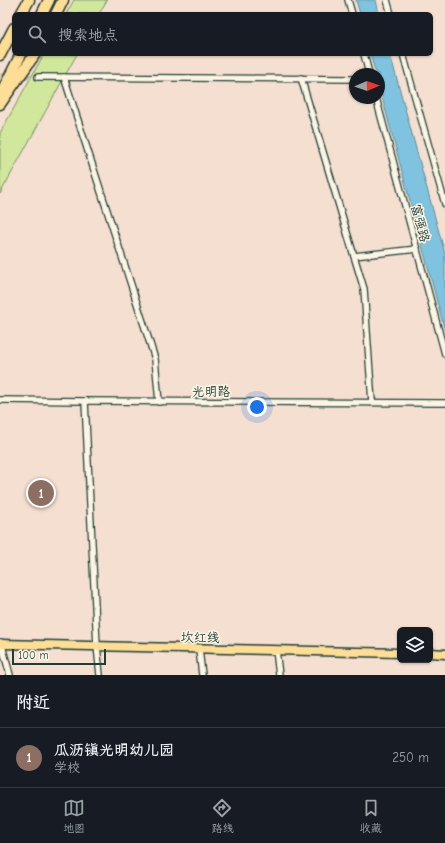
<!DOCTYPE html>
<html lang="zh">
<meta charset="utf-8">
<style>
:root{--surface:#171b24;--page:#20242c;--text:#f1f3f6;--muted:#9ea1a6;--line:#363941;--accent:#92a19f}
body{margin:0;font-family:"Comic Neue","LXGW WenKai TC",sans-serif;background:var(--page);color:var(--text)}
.controls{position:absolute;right:12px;bottom:12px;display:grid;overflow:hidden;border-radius:6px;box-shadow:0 1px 3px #0004}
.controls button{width:36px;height:36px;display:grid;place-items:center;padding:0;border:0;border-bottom:1px solid var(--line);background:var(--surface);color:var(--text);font:20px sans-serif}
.compass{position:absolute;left:349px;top:68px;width:36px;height:36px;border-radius:50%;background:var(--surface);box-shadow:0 1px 3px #0004;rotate:88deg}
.scale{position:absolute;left:12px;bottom:10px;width:94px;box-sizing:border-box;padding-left:4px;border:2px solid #1f3d34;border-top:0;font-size:11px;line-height:14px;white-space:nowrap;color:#1f3d34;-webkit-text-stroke:3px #fcf5e5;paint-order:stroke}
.you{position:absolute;left:257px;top:407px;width:14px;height:14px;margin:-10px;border:3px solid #fff;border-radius:50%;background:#1a73e8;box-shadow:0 0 0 6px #1a73e833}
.badge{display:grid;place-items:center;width:26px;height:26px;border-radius:50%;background:var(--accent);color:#fff;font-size:13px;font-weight:700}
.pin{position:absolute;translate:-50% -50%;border:2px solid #fff;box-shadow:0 1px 4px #0006}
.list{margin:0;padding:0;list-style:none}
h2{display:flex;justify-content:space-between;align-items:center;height:52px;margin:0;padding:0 16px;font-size:17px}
h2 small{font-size:13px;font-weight:400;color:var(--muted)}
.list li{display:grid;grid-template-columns:26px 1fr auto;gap:12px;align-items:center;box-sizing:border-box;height:60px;padding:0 16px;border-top:1px solid var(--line)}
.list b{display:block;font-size:15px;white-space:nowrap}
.list p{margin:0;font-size:13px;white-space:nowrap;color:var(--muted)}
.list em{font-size:13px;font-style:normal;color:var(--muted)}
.icon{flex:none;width:22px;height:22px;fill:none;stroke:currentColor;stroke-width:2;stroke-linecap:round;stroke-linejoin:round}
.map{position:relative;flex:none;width:445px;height:675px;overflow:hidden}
.search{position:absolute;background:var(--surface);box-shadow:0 1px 3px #0004;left:12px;right:12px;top:12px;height:44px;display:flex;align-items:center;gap:10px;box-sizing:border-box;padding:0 14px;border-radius:6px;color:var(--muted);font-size:15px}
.sheet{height:112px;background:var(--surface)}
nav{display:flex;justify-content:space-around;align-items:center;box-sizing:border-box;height:56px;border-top:1px solid var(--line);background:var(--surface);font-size:11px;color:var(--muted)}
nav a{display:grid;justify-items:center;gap:2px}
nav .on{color:var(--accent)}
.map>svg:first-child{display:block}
.green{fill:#d1e79c;stroke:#789268}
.water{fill:#7fc3e0;stroke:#598d9b}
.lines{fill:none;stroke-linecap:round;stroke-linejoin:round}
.minor-tunnel{stroke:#cabfb2;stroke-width:5.5;stroke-dasharray:5.5 3;stroke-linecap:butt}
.minor-casing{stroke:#1f3d34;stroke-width:8}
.primary-casing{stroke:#1f3d34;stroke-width:11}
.motorway-casing{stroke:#1f3d34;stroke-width:13}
.minor{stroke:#fcf5e5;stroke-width:5.5}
.primary{stroke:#fedd96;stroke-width:8}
.motorway{stroke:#fedd96;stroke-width:10}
.labels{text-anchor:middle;stroke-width:3;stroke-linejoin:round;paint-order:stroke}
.street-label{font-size:13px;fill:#1f3d34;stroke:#fcf5e5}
</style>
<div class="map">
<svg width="445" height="675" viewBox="0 0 445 675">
<rect width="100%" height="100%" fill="#f5dfd1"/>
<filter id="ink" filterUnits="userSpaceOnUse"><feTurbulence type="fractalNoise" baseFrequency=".025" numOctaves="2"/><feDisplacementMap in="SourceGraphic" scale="8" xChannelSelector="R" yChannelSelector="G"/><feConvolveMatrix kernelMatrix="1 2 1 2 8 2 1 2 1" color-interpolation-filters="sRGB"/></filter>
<g filter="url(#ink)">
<!-- green -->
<g class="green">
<polygon points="74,0 107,0 99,14 66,14"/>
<polygon points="44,54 77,54 0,194 0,133"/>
</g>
<!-- water -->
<g class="water">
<polygon points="356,0 376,0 379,14 360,14"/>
<polygon points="370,54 390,54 445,254 445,331 379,86 379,74 376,74"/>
</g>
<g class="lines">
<!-- minor-tunnel -->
<polyline class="minor-tunnel" points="0,76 38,77"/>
<defs>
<g id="minor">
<polyline points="348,0 352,14"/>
<polyline points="387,0 391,14"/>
<polyline points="364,54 369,74"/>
<polyline points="403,54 445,204"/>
<polyline points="38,77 355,79"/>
<polyline points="64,77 155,359 159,402"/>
<polyline points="301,78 354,256 417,249"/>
<polyline points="376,98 445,354"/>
<polyline points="354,256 364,289 372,402"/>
<polyline points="0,400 85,401 445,403"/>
<polyline points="85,401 97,646 100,675"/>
<polyline points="1,642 10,675"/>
<polyline points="199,649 202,675"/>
<polyline points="276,650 279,675"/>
</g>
<g id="primary">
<polyline points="0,644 400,653"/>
<polyline points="430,653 445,654"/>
</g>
<g id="motorway">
<polyline points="21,14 29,0"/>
<polyline points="42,14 49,0"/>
<polyline points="56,14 63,0"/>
<polyline points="0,55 14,28"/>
<polyline points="2,92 21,54"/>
<polyline points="0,104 35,54"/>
</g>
</defs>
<!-- minor casing -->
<use href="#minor" class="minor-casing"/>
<!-- primary casing -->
<use href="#primary" class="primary-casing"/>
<!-- motorway casing -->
<use href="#motorway" class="motorway-casing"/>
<!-- minor -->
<use href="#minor" class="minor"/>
<!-- primary -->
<use href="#primary" class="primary"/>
<!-- motorway -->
<use href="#motorway" class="motorway"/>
</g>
</g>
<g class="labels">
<!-- street labels -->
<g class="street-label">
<text transform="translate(421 223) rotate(75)" y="5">富强路</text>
<text x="211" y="396">光明路</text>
<text transform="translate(200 637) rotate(1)" y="5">坎红线</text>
</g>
</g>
</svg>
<div class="controls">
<button><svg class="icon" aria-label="layers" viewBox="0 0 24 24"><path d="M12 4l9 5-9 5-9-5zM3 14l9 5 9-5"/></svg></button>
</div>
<svg class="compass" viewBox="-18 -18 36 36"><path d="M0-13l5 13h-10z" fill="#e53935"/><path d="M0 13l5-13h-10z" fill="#9ea1a6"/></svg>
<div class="scale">100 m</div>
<div class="you"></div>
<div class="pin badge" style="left:41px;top:493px;background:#8d6e63">1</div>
<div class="search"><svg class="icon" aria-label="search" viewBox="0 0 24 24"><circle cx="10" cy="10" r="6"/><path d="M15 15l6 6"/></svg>搜索地点</div>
</div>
<section class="sheet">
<h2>附近<small></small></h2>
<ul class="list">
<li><span class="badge" style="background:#8d6e63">1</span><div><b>瓜沥镇光明幼儿园</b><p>学校</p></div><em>250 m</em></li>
</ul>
</section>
<nav>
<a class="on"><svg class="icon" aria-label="map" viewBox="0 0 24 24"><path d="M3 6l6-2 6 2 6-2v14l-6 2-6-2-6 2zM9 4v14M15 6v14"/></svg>地图</a>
<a><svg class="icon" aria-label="directions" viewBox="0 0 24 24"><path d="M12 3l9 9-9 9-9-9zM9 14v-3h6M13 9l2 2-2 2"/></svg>路线</a>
<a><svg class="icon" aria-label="saved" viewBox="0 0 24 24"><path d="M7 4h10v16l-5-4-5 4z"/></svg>收藏</a>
</nav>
